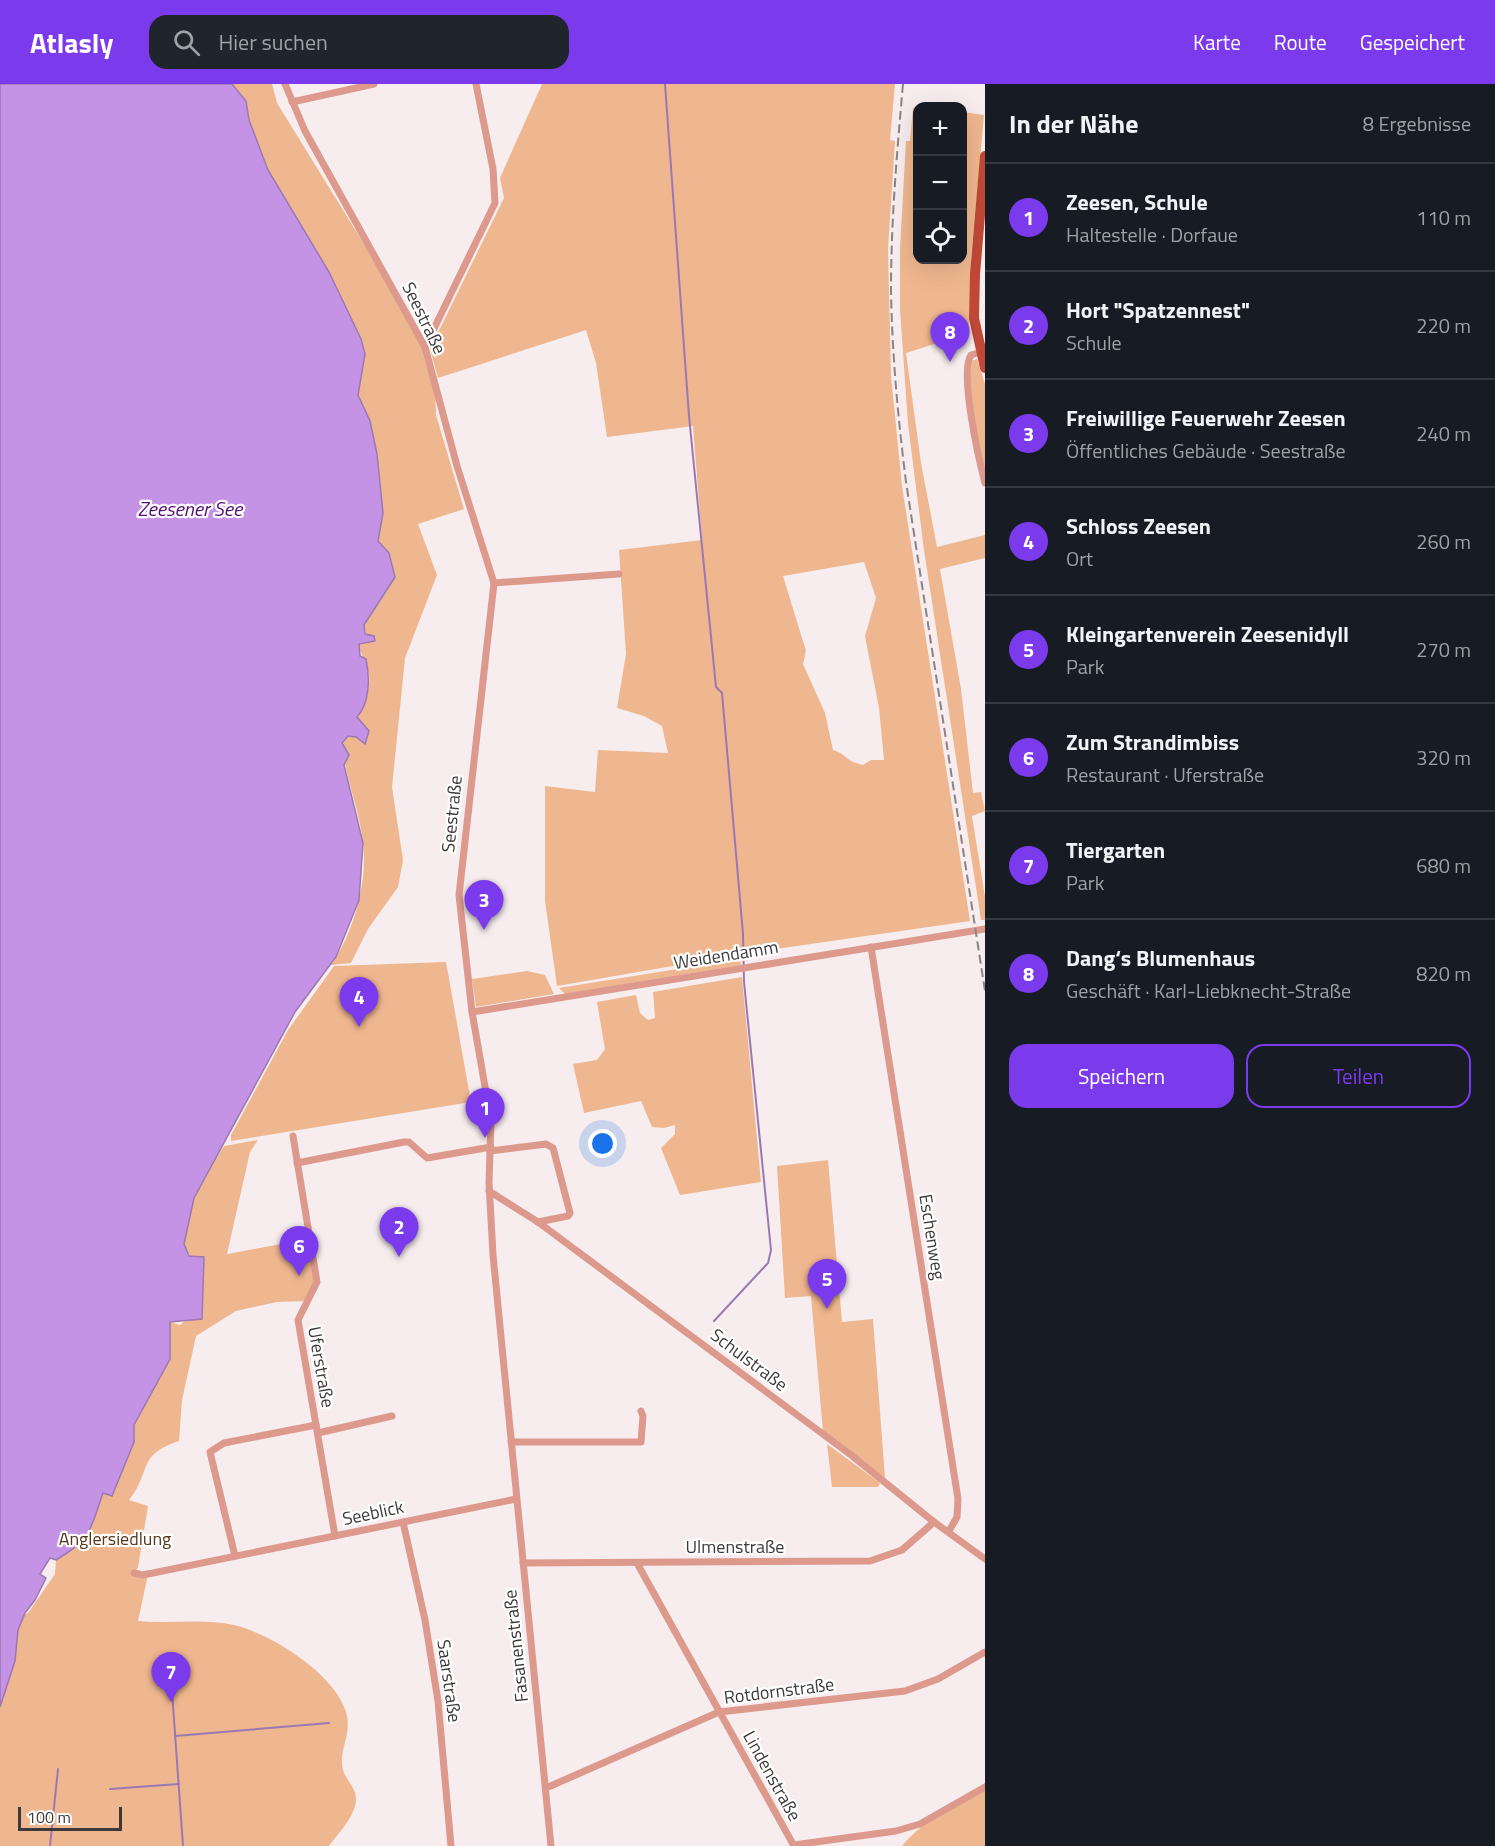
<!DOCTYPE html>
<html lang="de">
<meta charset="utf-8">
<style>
:root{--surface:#171b24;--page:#20242c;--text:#f1f3f6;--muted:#9ea1a6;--line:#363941;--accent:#7c3aed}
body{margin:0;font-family:"Titillium Web",sans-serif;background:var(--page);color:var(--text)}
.controls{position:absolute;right:18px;top:18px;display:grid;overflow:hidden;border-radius:12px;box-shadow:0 6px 24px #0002}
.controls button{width:54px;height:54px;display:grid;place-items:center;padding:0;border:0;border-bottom:2px solid var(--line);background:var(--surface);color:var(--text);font:30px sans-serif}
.scale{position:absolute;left:18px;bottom:15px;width:104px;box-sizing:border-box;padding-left:6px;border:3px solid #3d393a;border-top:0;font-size:16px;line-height:21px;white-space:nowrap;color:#3d393a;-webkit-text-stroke:4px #fff;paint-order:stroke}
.you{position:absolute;left:603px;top:1060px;width:21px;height:21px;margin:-15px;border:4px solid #fff;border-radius:50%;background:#1a73e8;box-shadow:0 0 0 9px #1a73e833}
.badge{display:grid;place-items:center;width:39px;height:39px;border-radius:50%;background:var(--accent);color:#fff;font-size:20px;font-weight:700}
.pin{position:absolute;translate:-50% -50px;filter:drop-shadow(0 2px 3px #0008)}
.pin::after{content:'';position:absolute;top:32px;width:21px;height:18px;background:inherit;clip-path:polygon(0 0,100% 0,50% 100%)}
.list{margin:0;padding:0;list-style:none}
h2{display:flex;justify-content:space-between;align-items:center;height:78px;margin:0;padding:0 24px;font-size:26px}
h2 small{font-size:20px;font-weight:400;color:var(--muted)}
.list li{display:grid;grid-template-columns:39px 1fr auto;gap:18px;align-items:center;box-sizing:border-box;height:108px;padding:0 24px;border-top:2px solid var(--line)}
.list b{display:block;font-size:22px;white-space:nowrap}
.list p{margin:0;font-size:20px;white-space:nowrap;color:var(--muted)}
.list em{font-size:20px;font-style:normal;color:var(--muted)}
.actions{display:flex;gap:12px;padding:18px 24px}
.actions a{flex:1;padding:14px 0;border:2px solid var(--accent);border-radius:18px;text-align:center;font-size:21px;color:var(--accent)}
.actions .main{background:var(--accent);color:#fff}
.icon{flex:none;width:33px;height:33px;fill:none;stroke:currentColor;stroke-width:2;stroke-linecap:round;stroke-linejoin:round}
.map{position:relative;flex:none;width:985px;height:1762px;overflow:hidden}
header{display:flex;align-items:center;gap:36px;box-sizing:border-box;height:84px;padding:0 30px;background:var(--accent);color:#fff}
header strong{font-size:28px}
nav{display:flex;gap:33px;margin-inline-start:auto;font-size:21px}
.search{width:420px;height:54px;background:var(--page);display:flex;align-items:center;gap:15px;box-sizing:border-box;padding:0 21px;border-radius:18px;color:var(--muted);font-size:22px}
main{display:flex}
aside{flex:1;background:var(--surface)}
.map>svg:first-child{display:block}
.green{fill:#efb78f;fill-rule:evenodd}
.water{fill:#c593e6;stroke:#9c78b2;stroke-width:1.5}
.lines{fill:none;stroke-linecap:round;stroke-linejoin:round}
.stream{stroke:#9c78b2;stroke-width:2}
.street{stroke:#dc998c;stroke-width:7}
.primary{stroke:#c04836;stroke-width:10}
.rail{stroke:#8a8485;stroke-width:2;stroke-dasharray:9 4.5;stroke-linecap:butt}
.labels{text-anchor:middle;stroke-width:4.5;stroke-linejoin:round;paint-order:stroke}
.street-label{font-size:18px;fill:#3d393a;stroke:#fff}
.park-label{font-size:18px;fill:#57361b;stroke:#fff}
.water-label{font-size:20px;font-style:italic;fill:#520f73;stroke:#fff}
</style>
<header>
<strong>Atlasly</strong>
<div class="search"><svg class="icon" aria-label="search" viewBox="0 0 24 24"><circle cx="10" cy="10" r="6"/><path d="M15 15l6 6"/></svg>Hier suchen</div>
<nav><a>Karte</a><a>Route</a><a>Gespeichert</a></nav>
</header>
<main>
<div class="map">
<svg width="985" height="1762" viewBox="0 0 985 1762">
<rect width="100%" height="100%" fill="#f7ecee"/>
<!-- green -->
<g class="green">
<path d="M232,0h40l5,19 148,240 10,35 1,37 28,94 -46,15 19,51 -32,83 -13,129 11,73 -5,27 -30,42 -17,34 -20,2c23,-33 37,-83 32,-123 -4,-34 -18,-65 -21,-99l6,-7 8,1 9,7 -9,-27c11,-11 17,-36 11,-50 -3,-9 -7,-13 -8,-23l9,-2 -4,-17 31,-48 -6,-24 -11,-12 5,-28 -3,-29 -11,-63 -11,-26 7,-41 -4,-15 -32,-67 -61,-102 -19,-50 -3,-19z"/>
<path d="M542,0h353l-5,56 5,1 -7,108 3,127 11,110 68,435 -222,32 -191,33 -12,-85v-115l50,6 3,-42 70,3 -6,-27 -18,-10 -27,-8 9,-54 -7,-104 83,-10 -9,-114 -86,11 -11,-74 -10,-33 -148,48 -8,-29 74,-151 -4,-20zM864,478l12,36 -11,38 14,72 5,52h-13l-8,5c-19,-4 -16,-11 -30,-15l-8,-37 -22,-49 3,-13 -23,-75z"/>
<polygon points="913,24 917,24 918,176 962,176 963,28 984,31 971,174 969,249 906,269 921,379 937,463 985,451 985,474 940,485 961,605 973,709 981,708 985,727 972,732 985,813 985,836 981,836 924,466 908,340 900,225 900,165 906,57 910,57"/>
<path d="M977,275l8,25v87c-7,-31 -20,-79 -14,-110z"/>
<polygon points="740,875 741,881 565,910 559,904"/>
<polygon points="446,878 471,1018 231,1057 231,1051 288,946 334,882"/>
<polygon points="527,887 545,891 554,910 476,923 472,895"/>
<polygon points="742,893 761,1098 680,1111 661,1064 675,1050 675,1041 664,1044 652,1043 641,1017 584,1029 573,980 597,976 605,965 597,918 636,911 640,929 648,936 655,934 653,908"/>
<path d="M258,1056l-8,12 -23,102 82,-15 8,43 -10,19 -30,1 -41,9 -40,25 -14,64 -3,41c-43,14 -27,31 -50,59l19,6 -10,61 -4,7 15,-4 -11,51c31,3 66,-3 96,4 38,9 101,49 112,87 5,17 -2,29 -4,45 -1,17 6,21 12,33 9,19 -15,42 -25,56h-329v-223l28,-10 27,-39 1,-14 25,-16 22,-51 9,3 22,-53v-18l36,-66v-37l10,3 6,-5 16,-2 2,-60 2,-1 -16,-1 -6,-12 10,-46 14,-28 16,-24z"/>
<polygon points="828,1076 842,1238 873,1235 885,1394 823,1348 811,1212 785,1214 777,1082"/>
<polygon points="827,1360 880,1399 878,1403 832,1403"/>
<path d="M985,1703v59h-83c23,-27 53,-42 83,-59z"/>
</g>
<!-- water -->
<path class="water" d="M0,0h232l14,17 3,19 19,50 61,102 32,67 4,15 -7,41 12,26 7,33 6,59 -5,28 11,12 6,24 -31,48 1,9 9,2 1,5 -16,3 1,12 6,3c4,19 4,44 -9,58l12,14 -4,13 -9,-7 -8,-1 -6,7 7,12 -5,10 19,78 -4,57 -23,57 -41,55 -101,186 -10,46 5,12 15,1 -2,62 -32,3v37l-36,66v17l-22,54 -9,-3c-13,37 -11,46 -47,67l-6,-2 -10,16 6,4 -11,22 -10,13 -7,17 -3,31 -15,46z"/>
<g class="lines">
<!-- stream -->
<g class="stream">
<polyline points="665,0 689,332 716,603 722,609 743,850 744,898 771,1166 768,1179 714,1237"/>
<polyline points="172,1607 183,1762"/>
<polyline points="175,1652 329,1639"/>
<polyline points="110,1705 179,1700"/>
<polyline points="50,1762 58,1685"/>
</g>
<!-- street -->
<g class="street">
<polyline points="285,0 305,47 425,263 457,382 494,499 459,811 472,928 491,1037 489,1099 493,1171 551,1762"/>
<polyline points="292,18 374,0"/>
<polyline points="425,263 495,119 493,85 476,0"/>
<path d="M981,268l-10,3c-12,17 8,105 14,128"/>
<polyline points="494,499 619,490"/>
<polyline points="871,863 958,1415 957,1433 949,1447"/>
<polyline points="472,928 985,845"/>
<polyline points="293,1052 317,1198 298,1236 335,1452"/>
<polyline points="490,1067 546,1060 553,1064 570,1129 568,1132 538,1138"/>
<polyline points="297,1079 404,1058 409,1058 427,1074 491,1063"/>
<polyline points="489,1107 538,1138 851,1371 934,1438 985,1475"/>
<polyline points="318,1349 392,1332"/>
<polyline points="511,1358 641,1358 643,1332 641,1327"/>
<polyline points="403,1438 425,1536 438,1617 451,1762"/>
<polyline points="235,1472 210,1368 224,1359 316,1341"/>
<polyline points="523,1479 870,1477 902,1466 934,1438"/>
<polyline points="637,1479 794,1762"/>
<polyline points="134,1489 143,1491 516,1415"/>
<polyline points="546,1704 719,1628 905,1607 938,1595 985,1568"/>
<polyline points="794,1761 896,1747 920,1740 985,1703"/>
</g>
<!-- primary -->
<polyline class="primary" points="985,72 975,190 974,234 985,284"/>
<!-- rail -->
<path class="rail" d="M903,0c-6,68 -12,137 -12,206 1,64 7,128 15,192l79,509"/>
</g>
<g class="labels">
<!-- street labels -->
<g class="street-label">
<text transform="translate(424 234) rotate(64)" y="6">Seestraße</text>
<text transform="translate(452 730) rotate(-84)" y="6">Seestraße</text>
<text transform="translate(726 871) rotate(-9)" y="6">Weidendamm</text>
<text transform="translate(932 1153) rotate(81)" y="6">Eschenweg</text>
<text transform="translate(749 1276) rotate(37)" y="6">Schulstraße</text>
<text transform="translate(321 1283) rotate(80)" y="6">Uferstraße</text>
<text transform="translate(373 1429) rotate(-12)" y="6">Seeblick</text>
<text x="735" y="1469">Ulmenstraße</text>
<text transform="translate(516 1562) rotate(-96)" y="6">Fasanenstraße</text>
<text transform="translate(449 1597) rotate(82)" y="6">Saarstraße</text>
<text transform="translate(779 1607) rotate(-7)" y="6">Rotdornstraße</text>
<text transform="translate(772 1692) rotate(61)" y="6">Lindenstraße</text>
</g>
<!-- park labels -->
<g class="park-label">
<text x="115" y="1461">Anglersiedlung</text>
</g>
<!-- water labels -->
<g class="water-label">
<text x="190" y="432">Zeesener See</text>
</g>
</g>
</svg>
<div class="controls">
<button>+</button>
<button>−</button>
<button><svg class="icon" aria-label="locate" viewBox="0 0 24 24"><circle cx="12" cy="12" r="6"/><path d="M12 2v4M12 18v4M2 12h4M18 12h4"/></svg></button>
</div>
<div class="scale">100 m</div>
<div class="you"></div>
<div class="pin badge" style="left:485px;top:1054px">1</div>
<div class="pin badge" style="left:399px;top:1173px">2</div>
<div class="pin badge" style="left:484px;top:846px">3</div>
<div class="pin badge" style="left:359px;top:943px">4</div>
<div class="pin badge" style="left:827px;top:1225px">5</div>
<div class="pin badge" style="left:299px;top:1192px">6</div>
<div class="pin badge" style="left:171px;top:1618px">7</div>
<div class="pin badge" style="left:950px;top:278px">8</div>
</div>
<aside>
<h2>In der Nähe<small>8 Ergebnisse</small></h2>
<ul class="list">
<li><span class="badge">1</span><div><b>Zeesen, Schule</b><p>Haltestelle · Dorfaue</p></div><em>110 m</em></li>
<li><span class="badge">2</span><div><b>Hort &quot;Spatzennest&quot;</b><p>Schule</p></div><em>220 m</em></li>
<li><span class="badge">3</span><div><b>Freiwillige Feuerwehr Zeesen</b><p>Öffentliches Gebäude · Seestraße</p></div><em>240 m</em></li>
<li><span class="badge">4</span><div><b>Schloss Zeesen</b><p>Ort</p></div><em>260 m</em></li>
<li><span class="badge">5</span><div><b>Kleingartenverein Zeesenidyll</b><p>Park</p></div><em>270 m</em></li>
<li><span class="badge">6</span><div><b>Zum Strandimbiss</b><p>Restaurant · Uferstraße</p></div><em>320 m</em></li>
<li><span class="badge">7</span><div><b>Tiergarten</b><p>Park</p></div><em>680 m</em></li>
<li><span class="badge">8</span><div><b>Dang‘s Blumenhaus</b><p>Geschäft · Karl-Liebknecht-Straße</p></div><em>820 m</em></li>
</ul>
<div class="actions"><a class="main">Speichern</a><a>Teilen</a></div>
</aside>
</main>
